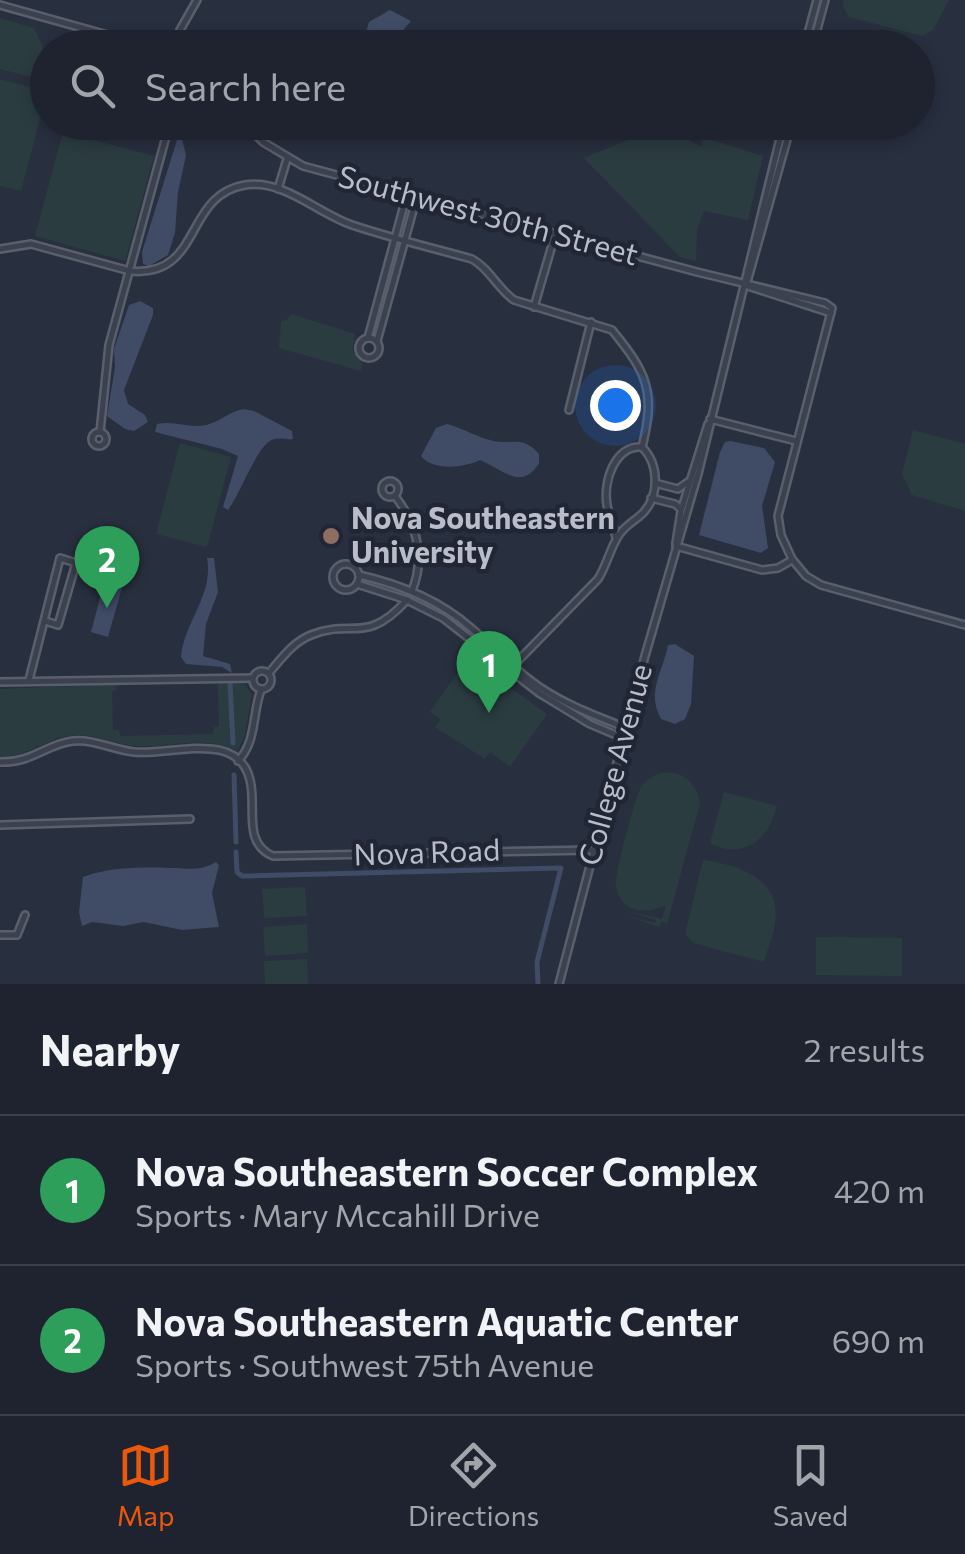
<!DOCTYPE html>
<meta charset="utf-8">
<style>
:root{--surface:#1e232f;--page:#2b2f3b;--text:#f1f3f6;--muted:#a1a4aa;--line:#3c404b;--accent:#ea580c}
body{margin:0;font-family:Commissioner,sans-serif;background:var(--page);color:var(--text)}
.you{position:absolute;left:615px;top:405px;width:35px;height:35px;margin:-25px;border:8px solid #fff;border-radius:50%;background:#1a73e8;box-shadow:0 0 0 15px #1a73e833}
.badge{display:grid;place-items:center;width:65px;height:65px;border-radius:50%;background:var(--accent);color:#fff;font-size:32px;font-weight:700}
.pin{position:absolute;translate:-50% -82px;filter:drop-shadow(0 2px 5px #0008)}
.pin::after{content:'';position:absolute;top:52px;width:35px;height:30px;background:inherit;clip-path:polygon(0 0,100% 0,50% 100%)}
.list{margin:0;padding:0;list-style:none}
h2{display:flex;justify-content:space-between;align-items:center;height:130px;margin:0;padding:0 40px;font-size:42px}
h2 small{font-size:32px;font-weight:400;color:var(--muted)}
.list li{display:grid;grid-template-columns:65px 1fr auto;gap:30px;align-items:center;box-sizing:border-box;height:150px;padding:0 40px;border-top:2px solid var(--line)}
.list b{display:block;font-size:38px;white-space:nowrap}
.list p{margin:0;font-size:32px;white-space:nowrap;color:var(--muted)}
.list em{font-size:32px;font-style:normal;color:var(--muted)}
.icon{flex:none;width:55px;height:55px;fill:none;stroke:currentColor;stroke-width:2;stroke-linecap:round;stroke-linejoin:round}
.map{position:relative;flex:none;width:965px;height:984px;overflow:hidden}
.search{position:absolute;background:var(--surface);box-shadow:0 5px 15px #0003;left:30px;right:30px;top:30px;height:110px;display:flex;align-items:center;gap:25px;box-sizing:border-box;padding:0 35px;border-radius:55px;color:var(--muted);font-size:38px}
.sheet{height:430px;background:var(--surface)}
nav{display:flex;justify-content:space-around;align-items:center;box-sizing:border-box;height:140px;border-top:2px solid var(--line);background:var(--surface);font-size:28px;color:var(--muted)}
nav a{display:grid;justify-items:center;gap:5px}
nav .on{color:var(--accent)}
.map>svg:first-child{display:block}
.green{fill:#2b3c41}
.water{fill:#404b66}
.lines{fill:none;stroke-linecap:round;stroke-linejoin:round}
.canal{stroke:#404b66;stroke-width:5}
.minor-casing{stroke:#5a5f6c;stroke-width:10}
.minor{stroke:#3c414f;stroke-width:5}
.education-dot{fill:#8d6e63;stroke:#212634;stroke-width:4}
.labels{text-anchor:middle;stroke-width:9;stroke-linejoin:round;paint-order:stroke}
.street-label{font-size:30px;fill:#b9bdc9;stroke:#212634}
.poi-label{font-size:30px;font-weight:bold;fill:#b9bdc9;stroke:#212634;text-anchor:start}
</style>
<div class="map">
<svg width="965" height="984" viewBox="0 0 965 984">
<rect width="100%" height="100%" fill="#282f3f"/>
<!-- green -->
<g class="green">
<polygon points="844,0 949,0 933,30 922,36 849,17 843,6"/>
<polygon points="0,18 34,28 43,46 35,78 0,69"/>
<polygon points="0,79 47,92 21,191 0,186"/>
<polygon points="662,126 702,147 702,137 763,156 748,220 704,211 697,230 696,261 680,257 584,158"/>
<polygon points="63,132 154,156 125,261 35,236"/>
<polygon points="291,314 355,334 353,351 362,364 361,371 279,348 281,321 287,320"/>
<polygon points="913,430 965,444 965,511 912,495 902,474"/>
<polygon points="180,443 231,457 207,547 156,534"/>
<polygon points="468,657 547,714 510,767 490,752 485,759 435,727 441,719 430,712"/>
<path d="M234,682l11,2 7,11 -8,43 -7,13c-34,-18 -72,-1 -108,-6 -21,-3 -41,-13 -62,-9 -24,5 -41,21 -67,21v-68l116,-5v6l-4,1 1,39h6l1,6 93,-2 1,-7 5,-1 -1,-43z"/>
<path d="M660,773c22,-3 36,8 40,30l-33,121 -6,-2 -1,5 -39,-13 34,9 1,-3 -32,-10 38,9 4,-14c-19,10 -45,8 -50,-18 -2,-10 19,-90 25,-100 4,-7 12,-11 19,-14z"/>
<path d="M724,792l53,14c-8,33 -33,55 -67,37z"/>
<path d="M703,860c36,5 79,18 72,64 -2,13 -8,26 -11,38l-71,-19 -8,-9z"/>
<polygon points="305,887 307,916 264,918 262,889"/>
<polygon points="307,924 308,953 265,956 263,927"/>
<polygon points="816,937 902,938 902,976 816,975"/>
<polygon points="307,959 308,984 265,984 264,961"/>
</g>
<!-- water -->
<g class="water">
<polygon points="390,10 411,21 388,47 362,47 369,22"/>
<polygon points="182,139 186,155 178,192 175,233 168,255 149,266 143,264 142,252 177,140"/>
<polygon points="140,301 153,308 153,315 124,390 128,404 145,415 148,422 134,431 125,429 107,416 115,367 114,349 129,305"/>
<path d="M243,409l11,2 38,20 1,8c-7,1 -16,-3 -23,2 -14,8 -30,53 -42,69l-5,-3 15,-51 -16,-7 -67,-17 2,-8c16,-4 33,5 49,1 13,-3 23,-13 37,-16z"/>
<path d="M447,424c16,4 31,14 47,17 19,4 28,-6 45,13v9c-17,29 -37,6 -59,-3 -16,8 -47,11 -59,-4l15,-28z"/>
<polygon points="730,441 764,448 775,462 762,506 768,548 761,553 699,535 720,452 725,442"/>
<path d="M207,558h7l4,34 -12,32 -3,32 27,8 2,9 -10,-6 -36,-3 -5,-7c3,-35 33,-62 26,-99z"/>
<polygon points="105,579 123,584 108,637 91,632"/>
<path d="M675,644l19,12 -3,48 -6,15 -10,5 -14,-5c-15,-28 2,-47 7,-74z"/>
<path d="M216,862l3,3 -7,28 7,34 -37,3 -38,-8 -21,4 -31,-4 -10,4 -3,-14 4,-35c28,-10 57,-10 87,-9 19,0 28,4 46,-6z"/>
</g>
<g class="lines">
<!-- canal -->
<g class="canal">
<polyline points="183,130 185,122"/>
<polyline points="230,683 233,743"/>
<polyline points="234,775 236,842"/>
<polyline points="236,852 237,872 242,876 561,868 537,962 538,984"/>
</g>
<defs>
<g id="minor">
<polyline points="0,5 154,48"/>
<polyline points="180,30 197,0"/>
<polyline points="804,48 817,0"/>
<polyline points="812,48 825,0"/>
<polyline points="243,122 263,142 303,166 697,272 825,303 832,308 778,516 781,535 792,559 806,576 821,585 965,625"/>
<polyline points="278,189 287,159"/>
<path d="M0,249l31,-5 99,27c73,7 53,-76 115,-86 39,-6 72,28 107,40 39,13 80,23 120,34 18,10 25,29 42,41l98,30c35,43 44,61 30,117"/>
<polyline points="747,282 792,122"/>
<polyline points="748,286 831,313"/>
<polyline points="534,307 555,235"/>
<polyline points="368,338 407,194"/>
<circle cx="369" cy="348" r="10"/>
<polyline points="377,341 417,196"/>
<polyline points="569,410 591,322"/>
<polyline points="710,419 796,441"/>
<circle cx="99" cy="439" r="7"/>
<polyline points="100,432 109,345 170,122"/>
<circle cx="390" cy="489" r="8"/>
<polyline points="655,483 678,489 688,482"/>
<path d="M395,496c22,29 31,60 17,95"/>
<polyline points="651,498 675,504 681,509"/>
<path d="M616,538c-2,-12 -7,-22 -9,-33 -4,-24 8,-60 35,-58"/>
<polyline points="676,543 681,511 708,424"/>
<polyline points="676,546 762,570 778,568 792,560"/>
<circle cx="346" cy="577" r="13"/>
<path d="M359,575c40,9 80,25 112,53 24,20 44,43 70,60 27,18 56,28 85,40"/>
<polyline points="357,584 407,600 443,618 539,693 590,724 623,738"/>
<path d="M513,666l85,-87c9,-14 12,-31 21,-44 6,-10 16,-14 24,-22 17,-18 16,-49 -1,-66"/>
<circle cx="262" cy="680" r="9"/>
<path d="M269,673c12,-14 24,-31 42,-38 42,-17 54,11 96,-35"/>
<polyline points="29,680 60,558 76,563 58,625 45,621"/>
<polyline points="0,682 253,678"/>
<path d="M238,761c19,-20 14,-47 23,-71"/>
<path d="M0,762c33,1 46,-18 73,-21 21,-2 41,9 61,11 36,4 104,-23 116,28 7,27 -8,63 23,76l321,-6"/>
<polyline points="0,825 190,819"/>
<polyline points="0,935 17,935 25,915"/>
<polyline points="559,984 645,656 698,474 784,122"/>
</g>
</defs>
<!-- minor casing -->
<use href="#minor" class="minor-casing"/>
<!-- minor -->
<use href="#minor" class="minor"/>
</g>
<!-- markers -->
<circle class="education-dot" cx="331" cy="536" r="10"/>
<g class="labels">
<!-- street labels -->
<g class="street-label">
<text transform="translate(488 216) rotate(15)" y="10">Southwest 30th Street</text>
<text transform="translate(616 765) rotate(-75)" y="10">College Avenue</text>
<text transform="translate(427 853) rotate(-2)" y="10">Nova Road</text>
</g>
<!-- poi labels -->
<g class="poi-label">
<text x="351" y="529">Nova Southeastern<tspan x="351" dy="34">University</tspan></text>
</g>
</g>
</svg>
<div class="you"></div>
<div class="pin badge" style="left:489px;top:713px;background:#2e9e5b">1</div>
<div class="pin badge" style="left:107px;top:608px;background:#2e9e5b">2</div>
<div class="search"><svg class="icon" aria-label="search" viewBox="0 0 24 24"><circle cx="10" cy="10" r="6"/><path d="M15 15l6 6"/></svg>Search here</div>
</div>
<section class="sheet">
<h2>Nearby<small>2 results</small></h2>
<ul class="list">
<li><span class="badge" style="background:#2e9e5b">1</span><div><b>Nova Southeastern Soccer Complex</b><p>Sports · Mary Mccahill Drive</p></div><em>420 m</em></li>
<li><span class="badge" style="background:#2e9e5b">2</span><div><b>Nova Southeastern Aquatic Center</b><p>Sports · Southwest 75th Avenue</p></div><em>690 m</em></li>
</ul>
</section>
<nav>
<a class="on"><svg class="icon" aria-label="map" viewBox="0 0 24 24"><path d="M3 6l6-2 6 2 6-2v14l-6 2-6-2-6 2zM9 4v14M15 6v14"/></svg>Map</a>
<a><svg class="icon" aria-label="directions" viewBox="0 0 24 24"><path d="M12 3l9 9-9 9-9-9zM9 14v-3h6M13 9l2 2-2 2"/></svg>Directions</a>
<a><svg class="icon" aria-label="saved" viewBox="0 0 24 24"><path d="M7 4h10v16l-5-4-5 4z"/></svg>Saved</a>
</nav>
